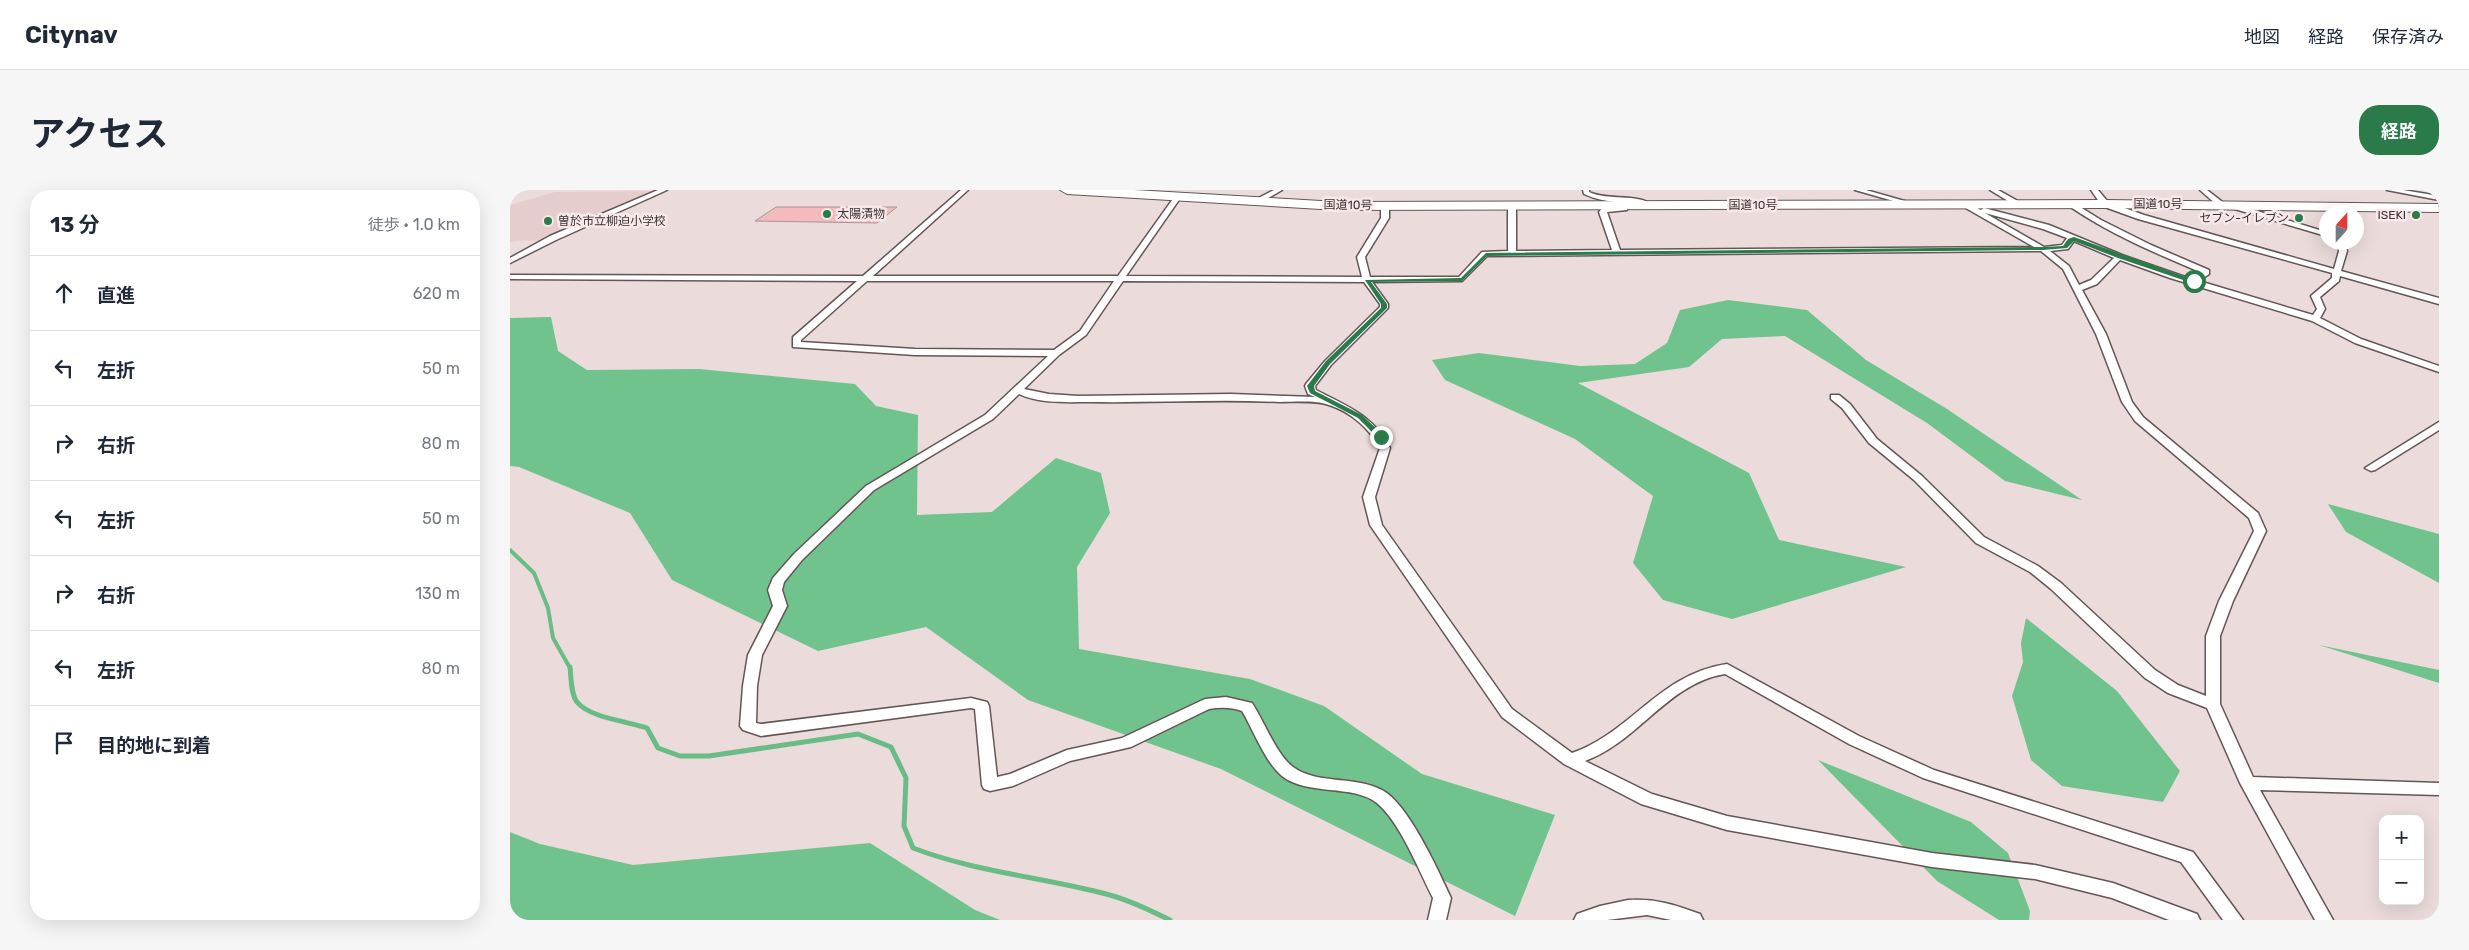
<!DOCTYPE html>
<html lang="ja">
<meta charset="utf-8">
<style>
:root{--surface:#fff;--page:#f6f6f7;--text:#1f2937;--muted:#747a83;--line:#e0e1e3;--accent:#2a7a4a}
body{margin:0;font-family:Rubik,"Noto Sans JP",sans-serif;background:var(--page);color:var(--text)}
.controls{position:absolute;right:15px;bottom:15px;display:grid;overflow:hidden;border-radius:10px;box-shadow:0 5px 20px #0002}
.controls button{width:45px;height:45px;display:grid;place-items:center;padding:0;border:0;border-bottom:1px solid var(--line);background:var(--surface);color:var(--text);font:25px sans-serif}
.compass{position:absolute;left:1809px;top:15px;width:45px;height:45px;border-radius:50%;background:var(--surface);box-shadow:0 5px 20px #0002;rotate:21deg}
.stop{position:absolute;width:15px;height:15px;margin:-11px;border:4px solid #2a7a4a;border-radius:50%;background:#fff}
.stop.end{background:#2a7a4a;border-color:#fff;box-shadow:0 1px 5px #0008}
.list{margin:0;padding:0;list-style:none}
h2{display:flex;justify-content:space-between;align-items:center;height:65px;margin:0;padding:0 20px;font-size:21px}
h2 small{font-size:16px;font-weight:400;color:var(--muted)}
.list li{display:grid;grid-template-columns:32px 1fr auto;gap:15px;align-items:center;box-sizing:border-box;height:75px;padding:0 20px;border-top:1px solid var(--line)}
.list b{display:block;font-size:19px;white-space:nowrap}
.list em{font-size:16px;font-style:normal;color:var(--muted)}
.icon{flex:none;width:28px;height:28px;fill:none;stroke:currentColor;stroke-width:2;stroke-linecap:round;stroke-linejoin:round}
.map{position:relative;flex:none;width:1929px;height:730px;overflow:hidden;border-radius:20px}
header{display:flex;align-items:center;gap:30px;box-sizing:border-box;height:70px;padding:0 25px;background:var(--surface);border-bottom:1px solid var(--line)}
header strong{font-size:24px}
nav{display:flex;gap:28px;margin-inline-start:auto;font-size:18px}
.intro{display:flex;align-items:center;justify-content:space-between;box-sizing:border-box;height:120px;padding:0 30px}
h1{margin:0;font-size:35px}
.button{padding:12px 22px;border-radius:20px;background:var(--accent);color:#fff;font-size:18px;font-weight:700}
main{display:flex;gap:30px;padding:0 30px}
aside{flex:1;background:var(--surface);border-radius:20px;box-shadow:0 5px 20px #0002}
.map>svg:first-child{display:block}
.built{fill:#e5cdce}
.forest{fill:#70c38c}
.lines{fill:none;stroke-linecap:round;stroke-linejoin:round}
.stream-far1{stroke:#6abc86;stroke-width:4}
.stream{stroke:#6abc86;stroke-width:5}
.building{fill:#f5babd;stroke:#a69697}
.street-casing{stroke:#645657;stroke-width:3}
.highway-casing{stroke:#645657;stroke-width:2}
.street{fill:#fff;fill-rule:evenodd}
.highway{fill:#fff;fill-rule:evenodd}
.route{fill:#2a7a4a}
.poi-dot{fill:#2a7a4a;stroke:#f9e8e9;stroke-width:2}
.labels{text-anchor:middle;stroke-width:5;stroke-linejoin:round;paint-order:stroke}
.far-street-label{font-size:12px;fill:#393333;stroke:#f9e8e9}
.far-poi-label{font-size:12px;fill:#393333;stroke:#f9e8e9;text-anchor:start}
</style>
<header>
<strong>Citynav</strong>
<nav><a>地図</a><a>経路</a><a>保存済み</a></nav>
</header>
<div class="intro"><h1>アクセス</h1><a class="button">経路</a></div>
<main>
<aside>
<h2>13 分<small>徒歩 · 1.0 km</small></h2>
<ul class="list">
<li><svg class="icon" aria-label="ahead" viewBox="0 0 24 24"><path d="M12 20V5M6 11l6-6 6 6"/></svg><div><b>直進</b></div><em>620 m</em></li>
<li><svg class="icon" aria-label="left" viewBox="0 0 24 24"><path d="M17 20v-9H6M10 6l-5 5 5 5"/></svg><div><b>左折</b></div><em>50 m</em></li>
<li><svg class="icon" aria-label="right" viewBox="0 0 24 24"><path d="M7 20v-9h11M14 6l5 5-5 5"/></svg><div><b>右折</b></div><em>80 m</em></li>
<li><svg class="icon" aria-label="left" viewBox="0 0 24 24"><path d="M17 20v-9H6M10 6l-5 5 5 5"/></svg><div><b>左折</b></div><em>50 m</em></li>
<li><svg class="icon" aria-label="right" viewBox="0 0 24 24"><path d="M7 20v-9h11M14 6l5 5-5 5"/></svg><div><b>右折</b></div><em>130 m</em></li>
<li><svg class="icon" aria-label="left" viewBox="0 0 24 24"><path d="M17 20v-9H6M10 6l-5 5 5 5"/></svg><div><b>左折</b></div><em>80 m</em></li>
<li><svg class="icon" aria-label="arrive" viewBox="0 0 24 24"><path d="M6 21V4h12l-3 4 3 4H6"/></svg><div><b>目的地に到着</b></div></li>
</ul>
</aside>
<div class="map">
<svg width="1929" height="730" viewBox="0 0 1929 730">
<rect width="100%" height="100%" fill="#ebdbdb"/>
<!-- built -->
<polygon class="built" points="144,1 31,51 16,50 0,52 0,15 45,2"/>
<!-- forest -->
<g class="forest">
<polygon points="1218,110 1297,120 1356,170 1437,219 1572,310 1495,291 1417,233 1275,146 1212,149 1179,177 1068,193 1239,283 1269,350 1396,377 1222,429 1153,410 1123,373 1143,306 1065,249 935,190 922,170 969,163 1070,176 1125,174 1157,153 1170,120"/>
<polygon points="41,127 48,161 77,180 189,179 345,194 366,216 408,225 407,325 482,322 546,268 591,283 600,323 567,377 569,459 740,489 814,516 912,584 1045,625 1005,726 711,579 518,510 416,437 308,461 162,390 120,323 9,277 0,276 0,128"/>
<polygon points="1818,314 1929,344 1929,393 1836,342"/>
<polygon points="1516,428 1607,501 1670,581 1653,612 1552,596 1521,570 1502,506 1513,472 1511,453"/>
<polygon points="1809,455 1929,480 1929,493"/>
<polygon points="1308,570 1461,632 1498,663 1520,721 1519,730 1489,730 1427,691"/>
<polygon points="0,642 30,654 123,675 360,653 465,720 490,730 0,730"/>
</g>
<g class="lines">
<!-- stream-far1 -->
<polyline class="stream-far1" points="0,360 24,383 38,418 43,448 60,478"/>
<!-- stream -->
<path class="stream" d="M60,477c1,9 1,28 7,35 13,16 50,19 70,26l11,20 22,8h29l149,-22 33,13 15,31 -2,48 9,22c63,24 128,29 193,46 23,6 43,16 64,26"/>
</g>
<!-- building -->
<polygon class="building" points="266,17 387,17 367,33 245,31"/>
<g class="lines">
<defs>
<g id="street">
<polygon points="148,0 157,0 46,50 0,73 0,68 40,46"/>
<path d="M451,0h7l-95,86h245l57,-80 2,-1 4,2 -55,79 236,1 -5,-20 24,-39v-12l4,-2 4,2v12l-24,39 5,20h89l23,-25 26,-1v-46l4,-2 4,2v46l96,-1 -13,-38 4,-5 21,-1h3v4l-20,2 13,38 414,-3 -70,-40 -1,-2 4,-2 14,7 3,-2 65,17 73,30 69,24 9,-7c-45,-19 -90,-38 -131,-66l-1,-2 4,-2 29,18 50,25 58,25v4l-10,7 114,34 4,-6 -6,-13 21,-18v-5l-194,-54 -36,-13 -11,-16h7l10,12 36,13 190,54 5,-18 -2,-9h8l2,9 -6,20 98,27v6l-99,-28 -1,5 -19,16 5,12 -5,9 41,21 78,27v6l-84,-29 -43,-22 -142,-43 -50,-18 -23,24 -15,6 24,44 26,68 11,15 115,96 8,18 -33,70 -13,35v68l33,73 186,6v12l-179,-5 73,130h-18l-75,-137 -33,-75 -39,-15 -23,-15 -94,-89 -21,-17 -54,-29 -62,-63 -45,-37 -27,-35 -11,-9v-4h8l11,9 27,35 45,37 62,61 54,29 23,17 94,87 23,15 28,11v-60l13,-35 35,-70 -5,-13 -114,-97 -13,-19 -26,-68 -33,-65 -22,-18 -554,5 -25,25 -90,1 16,22v4l-57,57 -16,21 1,4c32,17 57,25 74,58l-15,49 7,28 130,184 60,44c60,-21 87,-79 155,-89l132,72 75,34 259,82 50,68h-20l-42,-58 -258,-84 -74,-34 -124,-70c-57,9 -87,68 -140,87l67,33 75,22 205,37 103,12 78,18 84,31 3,6h-31l-57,-22 -77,-19 -103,-12 -205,-37 -86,-26 -77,-40 -62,-47 -132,-192 -7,-28 17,-49c-11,-20 -29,-36 -51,-43 -14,-5 -34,-3 -49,-3 -63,-3 -127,1 -190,0 -22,0 -50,2 -71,-8l-26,25 -119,71 -72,70 -18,22 -2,8 5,16 -25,49 -5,31 -1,37 5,1 210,-26 16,4 2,4 8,71 13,-3 57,-24 55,-12 83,-39 21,-2 26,6c12,18 24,51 41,64 25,19 69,7 95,27 24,19 50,76 63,104l-5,22h-18l5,-22c-14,-27 -33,-76 -56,-95 -24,-19 -70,-7 -95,-27 -17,-14 -29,-47 -40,-65 -11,-4 -22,-4 -33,-2l-78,38 -61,14 -57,25 -23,5 -6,-2 -2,-4 -7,-76 -4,-1 -210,28 -18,-6 -3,-4 3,-40 5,-31 25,-49 -5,-16 5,-12 21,-24 72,-68 119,-71 63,-59 -133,-1 -122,-8v-10l64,-56 -347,-2v-4l353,1zM1475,23l58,16 24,9 -5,7 -18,2zM1564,51l40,17 -23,22 -12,5 -10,-19 -19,-15 18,-2zM357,91h247l-34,50 -26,19 -139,-1 -114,-7v-2zM613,91l241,1 16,22v3l-55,54 -19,23 -1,2 3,8 7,3 -84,-3 -153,2 -29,-2 -25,-5 35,-34 27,-20z"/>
<polygon points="764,0 772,0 748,14 741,12"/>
<path d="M1073,0h6v2c20,9 47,1 64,13l-4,2c-22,-6 -44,-3 -65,-13z"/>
<polygon points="1345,0 1356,0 1405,14 1401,16"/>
<polygon points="1480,0 1488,0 1515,15 1508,17"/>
<polygon points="1690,0 1697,0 1715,14 1708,16"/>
<polygon points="1877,0 1893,0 1929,6 1929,10"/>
<polygon points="1721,13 1816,42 1816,46 1718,17 1717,15"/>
<polygon points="1929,232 1929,240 1865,280 1861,281 1855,278"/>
<path d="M1118,710c27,-2 48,5 72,14l3,6h-32l-24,-5 -40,5h-33l3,-6 23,-8z"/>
</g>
<polygon id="highway" points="550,0 624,0 828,12 1595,10 1929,14 1929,22 1595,18 828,20 557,4"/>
</defs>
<!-- street casing -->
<use href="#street" class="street-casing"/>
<!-- highway casing -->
<use href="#highway" class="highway-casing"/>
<!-- street -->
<use href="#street" class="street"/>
<!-- highway -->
<use href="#highway" class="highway"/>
</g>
<!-- route -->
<polygon class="route" points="1564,47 1687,91 1682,93 1608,68 1564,51 1557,58 1533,60 977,66 952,91 861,92 877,114 877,118 820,174 804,196 805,201 852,225 873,245 873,248 868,248 848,228 800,203 797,196 816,171 871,118 871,114 855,90 951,88 976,63 1533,57 1553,56 1558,49"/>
<!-- markers -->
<g class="poi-dot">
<circle cx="317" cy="24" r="5"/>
<circle cx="1906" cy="25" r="5"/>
<circle cx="1789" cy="28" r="5"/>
<circle cx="38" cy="31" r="5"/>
</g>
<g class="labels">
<!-- far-street labels -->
<g class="far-street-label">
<text x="1648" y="18">国道10号</text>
<text transform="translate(838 15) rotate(1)" y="4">国道10号</text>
<text x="1243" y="19">国道10号</text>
</g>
<!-- far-poi labels -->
<g class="far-poi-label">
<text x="327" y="28">太陽漬物</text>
<text x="1896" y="29" text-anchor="end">ISEKI</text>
<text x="1779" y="32" text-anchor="end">セブン-イレブン</text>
<text x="48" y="35">曽於市立柳迫小学校</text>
</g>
</g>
</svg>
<div class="controls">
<button>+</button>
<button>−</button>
</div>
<svg class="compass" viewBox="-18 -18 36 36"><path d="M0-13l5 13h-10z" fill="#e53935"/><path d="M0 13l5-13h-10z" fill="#747a83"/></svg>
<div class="stop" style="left:1684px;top:91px"></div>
<div class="stop end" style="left:871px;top:247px"></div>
</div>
</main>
